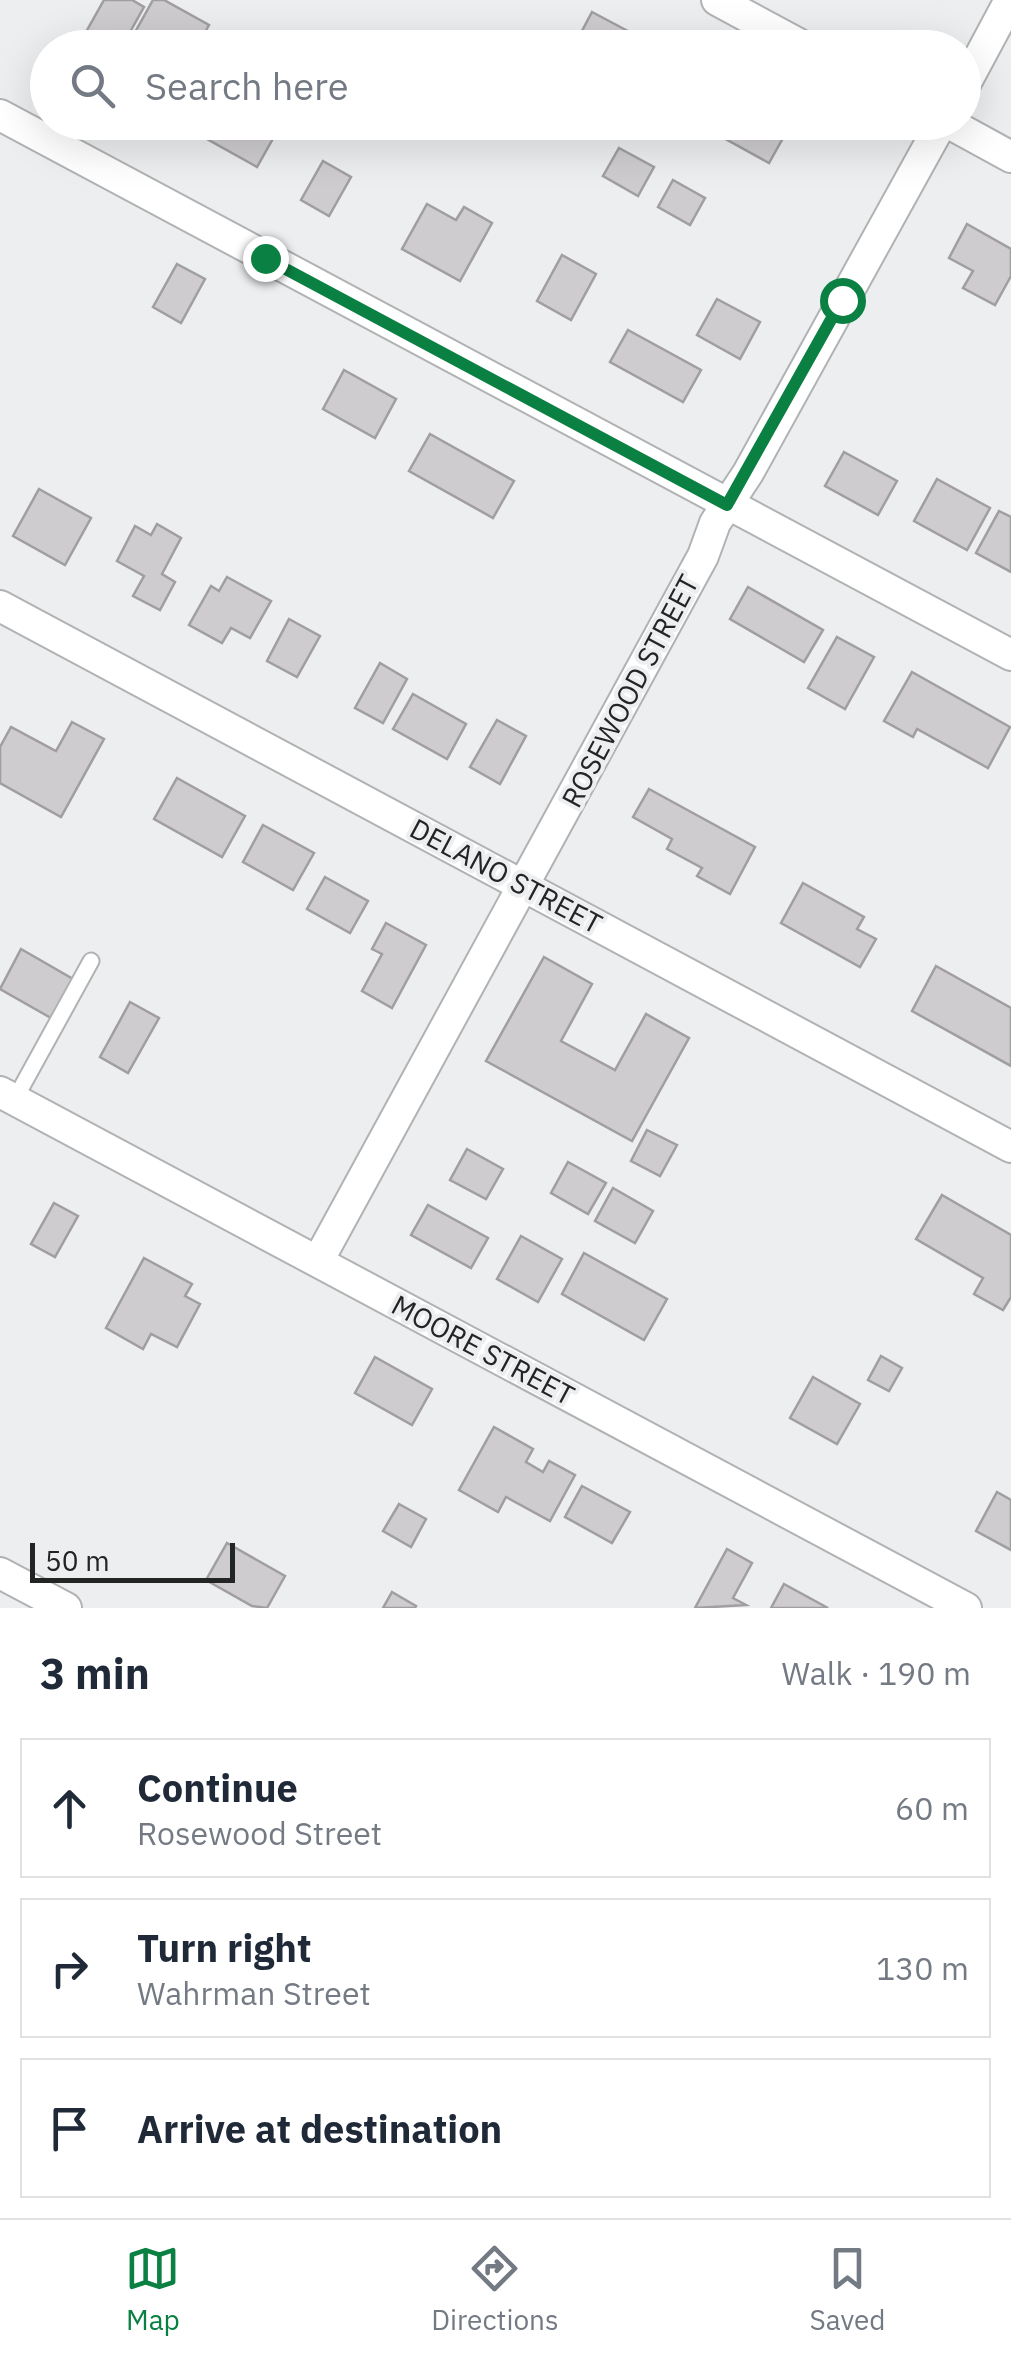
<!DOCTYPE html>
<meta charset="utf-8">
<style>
:root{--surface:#fff;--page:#f2f2f3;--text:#1f2937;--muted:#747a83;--line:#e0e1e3;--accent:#0b8043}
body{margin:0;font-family:"IBM Plex Sans",sans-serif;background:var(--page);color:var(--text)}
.scale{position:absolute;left:30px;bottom:25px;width:205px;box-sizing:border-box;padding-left:10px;border:5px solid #232424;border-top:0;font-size:28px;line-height:35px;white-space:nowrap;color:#232424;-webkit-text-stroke:8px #eceef0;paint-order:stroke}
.stop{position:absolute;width:30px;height:30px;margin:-22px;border:8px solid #0b8043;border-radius:50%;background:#fff}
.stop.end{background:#0b8043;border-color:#fff;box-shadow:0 2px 10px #0008}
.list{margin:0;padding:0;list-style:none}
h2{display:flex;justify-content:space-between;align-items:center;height:130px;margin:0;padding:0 40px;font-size:42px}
h2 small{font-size:32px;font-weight:400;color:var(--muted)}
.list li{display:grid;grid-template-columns:65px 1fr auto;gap:30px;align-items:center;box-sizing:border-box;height:140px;margin:0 20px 20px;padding:0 20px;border:2px solid var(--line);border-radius:0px}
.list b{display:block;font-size:38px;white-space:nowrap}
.list p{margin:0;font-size:32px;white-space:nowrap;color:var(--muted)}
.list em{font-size:32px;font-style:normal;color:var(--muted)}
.icon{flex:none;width:55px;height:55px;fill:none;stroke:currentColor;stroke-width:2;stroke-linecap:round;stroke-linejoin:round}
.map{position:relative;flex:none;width:1011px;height:1608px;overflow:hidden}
.search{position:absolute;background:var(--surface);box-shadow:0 10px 40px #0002;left:30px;right:30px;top:30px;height:110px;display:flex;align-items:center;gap:25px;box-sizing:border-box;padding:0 35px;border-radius:55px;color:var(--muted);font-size:38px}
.sheet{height:610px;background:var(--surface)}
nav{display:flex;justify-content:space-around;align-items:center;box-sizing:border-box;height:140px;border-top:2px solid var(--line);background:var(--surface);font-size:28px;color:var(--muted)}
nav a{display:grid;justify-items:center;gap:5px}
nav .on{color:var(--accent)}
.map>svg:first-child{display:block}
.building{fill:#ceccce;stroke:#a09ea0;stroke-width:2.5}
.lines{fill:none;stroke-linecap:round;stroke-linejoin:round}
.lane-casing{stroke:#b0b2b3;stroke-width:19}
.street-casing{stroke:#b0b2b3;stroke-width:34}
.lane{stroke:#fff;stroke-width:15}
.street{stroke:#fff;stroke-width:30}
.route{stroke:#0b8043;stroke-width:12}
.labels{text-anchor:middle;stroke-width:8;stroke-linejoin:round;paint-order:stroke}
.street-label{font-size:28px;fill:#232424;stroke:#eceef0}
</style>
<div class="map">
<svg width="1011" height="1608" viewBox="0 0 1011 1608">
<rect width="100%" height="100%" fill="#eceef0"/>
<!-- building -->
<g class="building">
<polygon points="104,0 132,0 144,7 121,48 77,48"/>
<polygon points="153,0 164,0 209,25 196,48 158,48 134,34"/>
<polygon points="592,12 660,48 573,48"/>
<polygon points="193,122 252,122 275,135 257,167 189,129"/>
<polygon points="704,122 776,122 788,129 769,163 702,126"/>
<polygon points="619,148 654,167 638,196 603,176"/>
<polygon points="323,161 351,177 329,216 301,200"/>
<polygon points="673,180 705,198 690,225 658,207"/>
<polygon points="427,204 456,220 464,207 492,223 460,281 402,249"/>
<polygon points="967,224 1011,249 1011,276 995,305 963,288 973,271 949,258"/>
<polygon points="562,255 596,274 571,320 537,301"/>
<polygon points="177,264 205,279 181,323 153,307"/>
<polygon points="717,299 760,322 740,359 697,335"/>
<polygon points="628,330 701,370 683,402 610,362"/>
<polygon points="344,370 396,399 375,438 323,409"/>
<polygon points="430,434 514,481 493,518 409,471"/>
<polygon points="844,452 897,481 878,515 825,486"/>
<polygon points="937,479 990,508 967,550 914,521"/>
<polygon points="39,489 91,518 65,565 13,536"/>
<polygon points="999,511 1011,517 1011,572 976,553"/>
<polygon points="157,524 181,538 162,574 175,582 160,610 133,596 144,576 117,561 135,526 151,535"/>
<polygon points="227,577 271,601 250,638 231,628 222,643 189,625 211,586 219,591"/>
<polygon points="748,587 823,630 804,662 730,619"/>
<polygon points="289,619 320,636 297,677 267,661"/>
<polygon points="837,637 874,657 845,709 808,688"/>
<polygon points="380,663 407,679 383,723 355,708"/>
<polygon points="912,672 1010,727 988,768 917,729 913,737 884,721"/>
<polygon points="413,694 466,724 447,759 393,729"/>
<polygon points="497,720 526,736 500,784 470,767"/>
<polygon points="72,722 104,739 61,817 0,783 0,747 11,727 56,751"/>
<polygon points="177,778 245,816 222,857 154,819"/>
<polygon points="649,789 755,847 730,894 697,876 702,868 667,849 672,839 633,817"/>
<polygon points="263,825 314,853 293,890 243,862"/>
<polygon points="325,877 368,901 350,933 307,909"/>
<polygon points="803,883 864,917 857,929 876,939 860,967 781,923"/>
<polygon points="386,923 426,945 392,1008 362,991 382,954 372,949"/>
<polygon points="21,949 73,979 51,1018 0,989"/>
<polygon points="544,957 592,984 561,1041 615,1070 646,1014 689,1038 632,1141 486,1061"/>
<polygon points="936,966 1011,1008 1011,1066 912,1011"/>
<polygon points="130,1002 159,1018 128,1073 100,1057"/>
<polygon points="647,1130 677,1145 660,1176 631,1161"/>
<polygon points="467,1149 503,1169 486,1199 450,1180"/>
<polygon points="568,1162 606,1183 588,1214 551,1193"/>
<polygon points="613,1188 653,1211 635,1243 595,1221"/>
<polygon points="942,1195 1011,1235 1011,1297 1003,1310 974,1294 983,1278 916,1239"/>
<polygon points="54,1203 78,1216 55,1257 31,1244"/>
<polygon points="428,1205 488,1238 471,1268 411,1235"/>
<polygon points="521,1236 562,1259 538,1302 497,1279"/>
<polygon points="584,1253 667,1299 644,1340 562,1294"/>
<polygon points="144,1258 192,1284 185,1296 200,1304 177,1347 151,1334 143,1349 106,1328"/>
<polygon points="881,1356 902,1368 889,1391 868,1380"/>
<polygon points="375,1357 432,1389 412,1425 355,1393"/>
<polygon points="813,1377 860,1404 837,1444 790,1418"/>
<polygon points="494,1427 533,1449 526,1462 543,1472 549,1461 575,1475 550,1521 506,1497 498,1512 459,1490"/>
<polygon points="582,1486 630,1512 612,1543 565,1517"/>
<polygon points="997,1492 1011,1500 1011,1550 976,1531"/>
<polygon points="399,1504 426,1519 411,1547 383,1531"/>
<polygon points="227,1543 285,1576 267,1608 252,1606 206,1580"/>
<polygon points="727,1549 752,1563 733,1598 746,1605 695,1608"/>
<polygon points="784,1584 828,1608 771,1608"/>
<polygon points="392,1592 416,1606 415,1608 383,1608"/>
</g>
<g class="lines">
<defs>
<polyline id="lane" points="15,1099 91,961"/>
<g id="street">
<polyline points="717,0 806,48"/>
<polyline points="964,86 1010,0"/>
<polyline points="0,115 1011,655"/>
<polyline points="947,122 1011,157"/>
<polyline points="0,606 1011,1147"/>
<polyline points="0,1092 966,1608"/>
<polyline points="318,1261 703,556 715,523 748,473 942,122"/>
<polyline points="0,1573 66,1608"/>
</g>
</defs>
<!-- lane casing -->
<use href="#lane" class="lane-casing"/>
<!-- street casing -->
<use href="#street" class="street-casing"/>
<!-- lane -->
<use href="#lane" class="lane"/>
<!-- street -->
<use href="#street" class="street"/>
</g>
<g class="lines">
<!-- route -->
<polyline class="route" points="265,258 727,505 842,300"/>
</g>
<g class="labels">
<!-- street labels -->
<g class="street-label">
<text transform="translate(630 691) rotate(-62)" y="10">ROSEWOOD STREET</text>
<text transform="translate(506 876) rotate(28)" y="10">DELANO STREET</text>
<text transform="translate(483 1350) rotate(28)" y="10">MOORE STREET</text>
</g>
</g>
</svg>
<div class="scale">50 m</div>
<div class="stop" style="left:842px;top:300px"></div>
<div class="stop end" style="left:265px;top:258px"></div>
<div class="search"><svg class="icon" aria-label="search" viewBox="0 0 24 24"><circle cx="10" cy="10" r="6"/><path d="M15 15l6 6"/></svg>Search here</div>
</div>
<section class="sheet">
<h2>3 min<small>Walk · 190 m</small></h2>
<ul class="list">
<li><svg class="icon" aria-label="ahead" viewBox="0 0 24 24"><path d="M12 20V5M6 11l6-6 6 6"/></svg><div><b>Continue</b><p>Rosewood Street</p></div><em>60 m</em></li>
<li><svg class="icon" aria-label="right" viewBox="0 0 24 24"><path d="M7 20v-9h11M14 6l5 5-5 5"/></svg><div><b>Turn right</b><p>Wahrman Street</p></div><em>130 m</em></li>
<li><svg class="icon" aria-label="arrive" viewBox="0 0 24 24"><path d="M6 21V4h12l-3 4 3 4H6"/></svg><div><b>Arrive at destination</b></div></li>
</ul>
</section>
<nav>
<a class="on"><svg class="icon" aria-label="map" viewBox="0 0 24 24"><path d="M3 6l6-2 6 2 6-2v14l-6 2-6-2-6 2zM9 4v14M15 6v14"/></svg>Map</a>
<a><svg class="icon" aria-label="directions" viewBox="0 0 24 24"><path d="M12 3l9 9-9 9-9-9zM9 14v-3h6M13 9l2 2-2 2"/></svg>Directions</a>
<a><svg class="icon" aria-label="saved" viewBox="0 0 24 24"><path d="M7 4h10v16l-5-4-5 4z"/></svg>Saved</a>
</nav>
